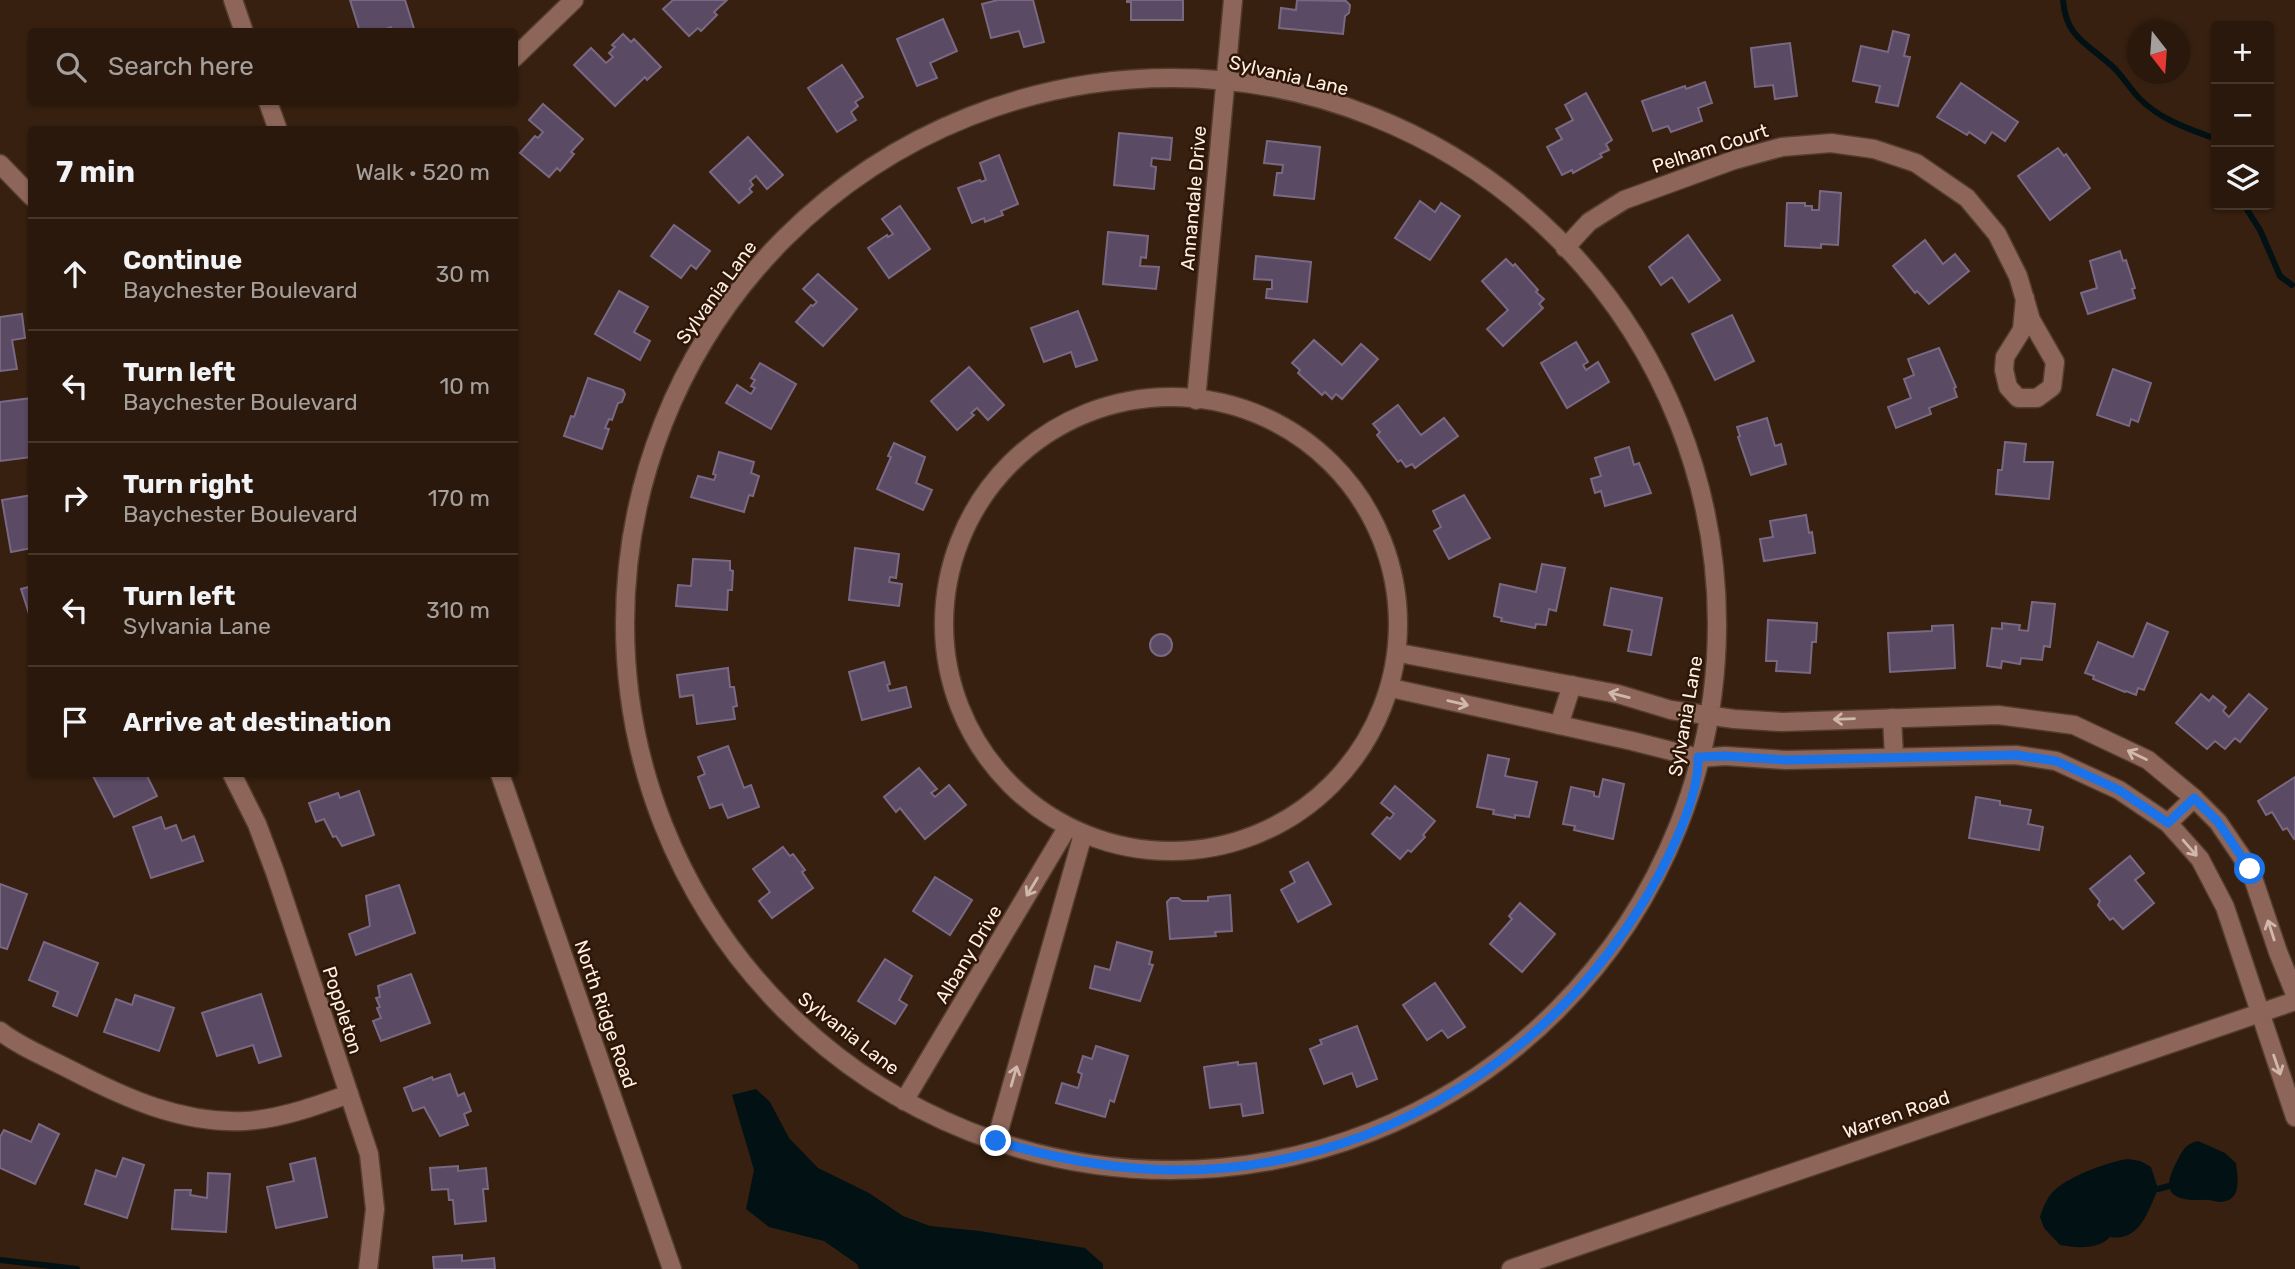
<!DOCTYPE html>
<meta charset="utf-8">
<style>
:root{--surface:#29180b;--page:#312114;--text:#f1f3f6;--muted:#a5a09d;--line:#45372c}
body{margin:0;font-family:Rubik,sans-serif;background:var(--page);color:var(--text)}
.controls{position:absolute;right:21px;top:21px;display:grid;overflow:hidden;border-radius:7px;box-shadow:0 2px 5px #0004}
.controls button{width:63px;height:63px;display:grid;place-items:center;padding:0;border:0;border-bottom:2px solid var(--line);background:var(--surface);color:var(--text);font:35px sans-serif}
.compass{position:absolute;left:2127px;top:21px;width:63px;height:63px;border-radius:50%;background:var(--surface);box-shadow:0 2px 5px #0004;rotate:163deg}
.stop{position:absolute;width:21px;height:21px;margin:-16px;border:5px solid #1a73e8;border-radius:50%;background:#fff}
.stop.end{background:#1a73e8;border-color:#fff;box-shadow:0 2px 7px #0008}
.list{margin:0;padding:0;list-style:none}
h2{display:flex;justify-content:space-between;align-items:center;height:91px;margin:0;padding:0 28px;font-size:30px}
h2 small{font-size:23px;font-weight:400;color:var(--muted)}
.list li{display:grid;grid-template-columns:46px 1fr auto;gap:21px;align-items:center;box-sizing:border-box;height:112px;padding:0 28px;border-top:2px solid var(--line)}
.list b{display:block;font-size:26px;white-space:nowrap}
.list p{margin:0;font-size:23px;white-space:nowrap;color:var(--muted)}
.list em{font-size:23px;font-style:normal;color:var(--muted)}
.icon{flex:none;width:38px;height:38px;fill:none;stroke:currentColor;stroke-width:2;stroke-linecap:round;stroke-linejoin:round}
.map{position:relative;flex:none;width:2295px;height:1269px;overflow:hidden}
.search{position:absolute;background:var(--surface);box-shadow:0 2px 5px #0004;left:28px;top:28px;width:490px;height:77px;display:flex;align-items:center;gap:18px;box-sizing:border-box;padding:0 24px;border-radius:7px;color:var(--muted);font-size:26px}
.panel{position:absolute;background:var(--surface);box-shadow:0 2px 5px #0004;left:28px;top:126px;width:490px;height:651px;border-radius:7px}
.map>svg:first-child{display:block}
.water{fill:#021114}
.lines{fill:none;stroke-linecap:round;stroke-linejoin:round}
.stream{stroke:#021114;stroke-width:6}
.building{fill:#5a4a63;stroke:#796883;stroke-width:2}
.minor-casing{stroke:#533d2d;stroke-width:21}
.minor{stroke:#8d6659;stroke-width:18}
.oneway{stroke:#d1b8ac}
.route{stroke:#1a73e8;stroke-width:9}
.labels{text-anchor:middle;stroke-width:5;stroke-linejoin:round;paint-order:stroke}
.street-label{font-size:19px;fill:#ffeee4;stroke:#2d1606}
</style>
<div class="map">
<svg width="2295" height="1269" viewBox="0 0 2295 1269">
<rect width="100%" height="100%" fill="#37200f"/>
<!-- water -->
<g class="water">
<polygon points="756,1089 770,1102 789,1138 818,1168 869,1193 903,1216 930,1226 980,1231 1085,1248 1103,1264 1103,1269 859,1269 857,1264 824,1241 769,1227 746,1209 754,1170 732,1095"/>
<path d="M2198,1141l27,12 11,10c2,16 6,38 -16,39 -6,0 -11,-3 -17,-2 -30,1 -43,-7 -27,-37 6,-12 9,-19 22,-22z"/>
<path d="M2128,1159l12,2 11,6 7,22c-10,22 -18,53 -48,48 -12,13 -34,11 -50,8l-16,-17 -4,-11c3,-10 8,-22 17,-29 14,-12 53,-27 71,-29z"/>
</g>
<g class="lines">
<!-- stream -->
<g class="stream">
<path d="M2063,0c3,38 24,43 49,66 11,10 18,23 28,33 21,21 49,30 76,40"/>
<polyline points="2244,205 2260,230 2280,276 2292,285"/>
<polyline points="2158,1189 2169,1186"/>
<polyline points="0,1260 77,1269"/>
</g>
</g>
<!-- building -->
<g class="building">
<polygon points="350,0 405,0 415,32 393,32 391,27 378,32 360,32"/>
<polygon points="673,0 727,0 714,12 717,15 701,31 698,28 689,36 663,9"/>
<polygon points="998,0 1033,0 1044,42 1024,47 1019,31 991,38 982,4"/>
<polygon points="1127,0 1183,0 1183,20 1131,20 1131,2 1127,2"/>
<polygon points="1297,0 1346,1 1350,5 1349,13 1345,16 1343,34 1279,28 1281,8 1296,10"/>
<polygon points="943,19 957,51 930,63 937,78 917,86 897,39"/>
<polygon points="1893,31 1909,35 1904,56 1910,57 1898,106 1876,102 1880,86 1853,81 1861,46 1888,52"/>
<polygon points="623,34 631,42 634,39 661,67 647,80 645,77 615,106 574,65 591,48 606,63 613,57 609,53 615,47 612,45"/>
<polygon points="1790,43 1797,96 1775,99 1773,85 1755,87 1751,48"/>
<polygon points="842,65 863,97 855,102 858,106 851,112 856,120 837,132 808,88"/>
<polygon points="1705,82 1712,103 1698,108 1702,121 1671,132 1668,126 1653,131 1642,101 1685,86 1686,89"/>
<polygon points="1961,83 2018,122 2005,141 1992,132 1985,143 1969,132 1967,135 1937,117"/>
<polygon points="1586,93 1612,140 1606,144 1609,150 1600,154 1602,157 1573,173 1572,170 1562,175 1547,147 1562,139 1556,129 1573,120 1565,105"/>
<polygon points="543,104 583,139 571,152 574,154 560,171 557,168 549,177 520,153 535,136 538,138 543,132 529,120"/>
<polygon points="1119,133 1172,138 1170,160 1152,158 1151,166 1156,167 1154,189 1114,185"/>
<polygon points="748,137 783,175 767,189 756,176 750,181 753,185 749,189 752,192 739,203 710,172"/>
<polygon points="1267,141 1320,147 1314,199 1274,195 1277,173 1282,173 1283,165 1264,163"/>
<polygon points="2058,148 2064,156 2066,154 2090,188 2050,220 2018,176"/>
<polygon points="999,155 1018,204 1001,211 1003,215 985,222 984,218 972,223 958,188 980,180 981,182 986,180 980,163"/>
<polygon points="1820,191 1841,193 1838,245 1821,244 1821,248 1785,246 1787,203 1805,203 1805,206 1812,206 1812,210 1819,210"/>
<polygon points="1420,201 1435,212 1441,203 1460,216 1430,260 1395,238"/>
<polygon points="900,206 930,249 889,278 868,248 887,235 888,237 893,234 882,219"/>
<polygon points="674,225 710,251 696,269 691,265 681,278 651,256"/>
<polygon points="1108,232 1148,236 1146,258 1141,257 1140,266 1159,267 1156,289 1103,284"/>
<polygon points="1688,235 1720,280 1689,302 1672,277 1661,285 1649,267"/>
<polygon points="1925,240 1943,264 1955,254 1969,271 1929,304 1917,291 1915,293 1893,266"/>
<polygon points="2120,251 2123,261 2126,260 2135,288 2132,289 2135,298 2088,314 2081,293 2097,288 2090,261"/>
<polygon points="1256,256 1311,262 1307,302 1266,298 1267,289 1272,289 1272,280 1254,279"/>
<polygon points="1506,259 1513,266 1515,264 1538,290 1536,292 1544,299 1539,304 1543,308 1503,346 1487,329 1508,310 1482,281"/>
<polygon points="818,274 857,309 823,346 796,322 811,305 813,306 817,302 803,289"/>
<polygon points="619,291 648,307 634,332 650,341 640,360 595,334"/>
<polygon points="1078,311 1097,360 1076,367 1071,352 1044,362 1031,328"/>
<polygon points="22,314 25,338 12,340 17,369 0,371 0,317"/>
<polygon points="1732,315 1754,361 1715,380 1692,334"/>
<polygon points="1314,340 1342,365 1361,344 1378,359 1342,399 1336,394 1332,399 1325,392 1322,395 1298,373 1300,370 1292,363"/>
<polygon points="1576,342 1588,362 1583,365 1586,370 1598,362 1609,382 1567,408 1541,363"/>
<polygon points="1939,348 1956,387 1954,388 1957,397 1929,408 1931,414 1896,428 1888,407 1911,398 1904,379 1914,375 1908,359"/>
<polygon points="760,363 796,384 771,429 726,403 737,385 751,394 755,388 751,386 755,380 751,378"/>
<polygon points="969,367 1004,405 988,420 977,408 971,413 974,415 957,430 931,401"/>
<polygon points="2113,369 2151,383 2138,422 2131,419 2129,426 2097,415"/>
<polygon points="588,378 623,390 625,394 622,402 618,403 612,420 609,419 605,428 609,429 602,449 564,436 571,416 574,417"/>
<polygon points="32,398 32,425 29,425 32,457 0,461 0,402"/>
<polygon points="1398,405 1421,435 1444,418 1458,436 1415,468 1412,464 1406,467 1401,460 1398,462 1377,435 1380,432 1373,424"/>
<polygon points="1767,418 1775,446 1781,444 1786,464 1751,475 1738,437 1740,436 1737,427"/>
<polygon points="2005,442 2026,444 2024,462 2053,462 2049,499 1996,494 1998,470 2002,470"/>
<polygon points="894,443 925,457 916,483 932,490 923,510 877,489 891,457 888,456"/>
<polygon points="1629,447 1634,465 1639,463 1651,493 1605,506 1601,491 1595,493 1591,479 1601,476 1595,458"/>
<polygon points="719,452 754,462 751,473 759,476 753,496 749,495 744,512 691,497 698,476 714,480 716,475 713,474"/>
<polygon points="32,495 32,548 11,552 2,500"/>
<polygon points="1464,495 1490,538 1449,559 1434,531 1441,527 1433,511"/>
<polygon points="1806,515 1809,533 1812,532 1815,553 1764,561 1760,539 1773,537 1770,521"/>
<polygon points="855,548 899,554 896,578 890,577 889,582 902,584 899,606 849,600"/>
<polygon points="693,559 730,561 730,570 733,571 732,590 728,590 727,610 676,606 678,585 691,586"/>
<polygon points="1542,564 1565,568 1556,611 1549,609 1546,625 1536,624 1535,628 1501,621 1502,618 1494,616 1500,584 1536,592"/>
<polygon points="32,586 32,623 21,589"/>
<polygon points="1611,588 1662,598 1651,655 1628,651 1632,630 1604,625"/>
<polygon points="2032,602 2055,604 2050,647 2044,646 2042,660 2021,658 2020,664 2002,661 2001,668 1987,666 1992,628 2002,629 2002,623 2020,625 2019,630 2028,631"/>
<polygon points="1768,620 1817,623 1816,642 1812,642 1810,673 1776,671 1777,661 1766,661"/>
<polygon points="2147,623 2168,632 2144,690 2138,688 2136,695 2126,691 2125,692 2093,679 2094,676 2085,673 2098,642 2133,657"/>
<polygon points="1953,625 1955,668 1890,672 1888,633 1932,631 1932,626"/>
<circle cx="1161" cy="645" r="11"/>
<polygon points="884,662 890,684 887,685 889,691 906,687 911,707 862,720 849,672"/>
<polygon points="728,668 730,687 734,687 737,706 733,707 735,719 697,724 693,695 680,697 677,675"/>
<polygon points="2201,694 2209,701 2213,696 2226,707 2223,711 2229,717 2249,694 2267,709 2240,742 2235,738 2225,749 2215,741 2207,749 2176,723"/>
<polygon points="728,746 744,788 751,785 759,807 728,818 722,804 710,808 698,777 705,774 698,757"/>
<polygon points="1488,755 1509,759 1505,776 1537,782 1529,817 1515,815 1515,818 1493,814 1494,810 1477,807"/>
<polygon points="919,768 937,789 931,793 935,797 949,785 966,805 925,839 900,808 896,812 884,797"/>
<polygon points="92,774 146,774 157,796 114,817"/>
<polygon points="2295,777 2295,838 2294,839 2287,828 2283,830 2272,812 2266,815 2258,801"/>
<polygon points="1603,779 1624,784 1613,839 1574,830 1575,826 1563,824 1571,787 1594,792 1594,796 1599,797"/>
<polygon points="1395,786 1435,821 1423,835 1425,837 1411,852 1408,850 1400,859 1372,834 1387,817 1390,819 1394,814 1381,803"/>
<polygon points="359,791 374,835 342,846 336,836 333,837 324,819 316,822 309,803 338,793 340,798"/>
<polygon points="1976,797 2000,801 2000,805 2031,810 2028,824 2043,827 2039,850 1969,838"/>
<polygon points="161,817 165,829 176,825 182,841 194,836 203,861 151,878 133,827"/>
<polygon points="783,847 790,856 793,854 805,870 802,872 813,888 772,918 759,901 770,892 753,869"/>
<polygon points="2130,856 2144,873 2135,880 2154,903 2123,929 2113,918 2110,920 2098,905 2100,901 2090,889"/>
<polygon points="1308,862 1331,904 1298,922 1281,890 1295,882 1290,872"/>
<polygon points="935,877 972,900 950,935 913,911"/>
<polygon points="0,884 27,894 7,949 0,947"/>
<polygon points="399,885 415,933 356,955 349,934 370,926 366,896"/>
<polygon points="1230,895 1232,931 1215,932 1216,936 1170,939 1167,902 1171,898 1178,898 1182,901 1208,901 1208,897"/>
<polygon points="1520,903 1555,934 1522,972 1490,944 1512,919 1509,916"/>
<polygon points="44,942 98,963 77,1016 53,1006 58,992 29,980"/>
<polygon points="1117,942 1152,952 1149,964 1153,965 1140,1001 1090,988 1095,966 1110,970"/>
<polygon points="885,959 912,976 899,1000 907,1005 895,1024 858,1001"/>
<polygon points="411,974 430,1023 381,1041 373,1021 381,1018 377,1008 380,1007 376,998 380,997 378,986"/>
<polygon points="1435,983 1465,1027 1448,1038 1442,1030 1427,1040 1403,1005"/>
<polygon points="261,994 281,1056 259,1063 253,1045 217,1056 202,1013"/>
<polygon points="135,995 174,1008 159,1051 104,1032 116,999 132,1005"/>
<polygon points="1357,1026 1377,1079 1357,1087 1352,1073 1324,1084 1310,1049 1322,1044 1320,1040"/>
<polygon points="1096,1046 1128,1056 1114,1102 1110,1100 1105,1117 1056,1103 1062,1083 1078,1088 1082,1074 1078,1072 1083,1056 1092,1059"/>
<polygon points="1238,1062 1238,1065 1256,1063 1263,1113 1243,1116 1241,1104 1210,1108 1204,1067"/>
<polygon points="450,1074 458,1096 464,1093 471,1111 464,1114 468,1125 440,1136 424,1107 413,1111 404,1088 432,1077 433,1080"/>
<polygon points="39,1124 59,1134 35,1184 0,1168 0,1137 4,1130 31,1142"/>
<polygon points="123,1158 144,1165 127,1218 85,1204 96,1170 116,1177"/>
<polygon points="315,1158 327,1217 276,1228 267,1187 294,1181 290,1164"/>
<polygon points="458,1166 458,1171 486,1168 488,1189 483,1189 486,1221 455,1224 453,1200 449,1200 448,1189 432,1190 430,1168"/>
<polygon points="208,1173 230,1174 226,1232 172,1229 175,1190 191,1190 190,1195 207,1198"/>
<polygon points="462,1255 462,1261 494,1258 495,1269 434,1269 433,1257"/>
</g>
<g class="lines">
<defs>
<g id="minor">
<polyline points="233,0 244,32"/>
<polyline points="514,58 574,0"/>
<circle cx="1171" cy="624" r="546"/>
<polyline points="268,102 278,130"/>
<polyline points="0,164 32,197"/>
<polyline points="1565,248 1589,222 1624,200 1734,160 1782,147 1831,143 1874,149 1916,163 1967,198 1997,234 2018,276 2031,320 2055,362 2052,387 2037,398 2018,398 2008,387 2004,370 2005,357 2022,330 2025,298"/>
<circle cx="1171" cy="624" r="227"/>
<polyline points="1196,400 1233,0"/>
<polyline points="1399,653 1618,694 1671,710 1734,719 1782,722 1998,715 2074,725 2148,760 2194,798 2218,822 2250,869 2278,952 2295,994"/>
<polyline points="1391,688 1632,741 1699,758 1725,756 1786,760 2016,755 2056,761 2119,790 2168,823 2200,859 2225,907 2295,1117"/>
<polyline points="1892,718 1894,756"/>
<polyline points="1559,725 1572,685"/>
<polyline points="232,774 257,824 275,872 369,1154 375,1209 368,1269"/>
<polyline points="500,774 672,1269"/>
<polyline points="2168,823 2194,798"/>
<path d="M0,1031c20,16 48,27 71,39 54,28 111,54 174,51 35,-2 71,-15 104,-27"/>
<polyline points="904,1101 1067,828"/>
<polyline points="996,1141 1082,838"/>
<polyline points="1511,1269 2295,1001"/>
</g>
</defs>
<!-- minor casing -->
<use href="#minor" class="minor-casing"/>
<!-- minor -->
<use href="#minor" class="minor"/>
</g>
<!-- one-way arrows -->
<defs><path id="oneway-shaft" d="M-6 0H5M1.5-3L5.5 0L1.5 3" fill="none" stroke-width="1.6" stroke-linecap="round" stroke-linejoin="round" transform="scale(1.75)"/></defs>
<g class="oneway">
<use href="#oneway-shaft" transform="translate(1619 695) rotate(-166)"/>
<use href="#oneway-shaft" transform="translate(1458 703) rotate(13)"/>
<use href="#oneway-shaft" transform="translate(1844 719) rotate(178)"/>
<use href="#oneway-shaft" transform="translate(2137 755) rotate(-154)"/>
<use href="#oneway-shaft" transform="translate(2190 848) rotate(49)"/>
<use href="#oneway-shaft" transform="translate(1032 887) rotate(121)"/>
<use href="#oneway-shaft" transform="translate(2271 930) rotate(-108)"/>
<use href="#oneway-shaft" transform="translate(2277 1065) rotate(71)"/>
<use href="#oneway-shaft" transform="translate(1014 1076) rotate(-74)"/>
</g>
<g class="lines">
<!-- route -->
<path class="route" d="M996,1141c73,22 153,34 229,27 169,-16 322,-114 412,-256 24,-37 63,-111 61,-155l27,-1 61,4 230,-5 40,6 63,29 49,33 26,-25 24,24 32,47"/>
</g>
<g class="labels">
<!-- street labels -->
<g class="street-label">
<text transform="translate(1289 75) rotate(13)" y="7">Sylvania Lane</text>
<text transform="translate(1710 148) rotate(-18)" y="7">Pelham Court</text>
<text transform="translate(1193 198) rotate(-85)" y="7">Annandale Drive</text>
<text transform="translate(716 292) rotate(-54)" y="7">Sylvania Lane</text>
<text transform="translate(1685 716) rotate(-80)" y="7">Sylvania Lane</text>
<text transform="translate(968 954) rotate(-59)" y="7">Albany Drive</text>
<text transform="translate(343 1010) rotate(72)" y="7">Poppleton</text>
<text transform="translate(606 1014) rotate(71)" y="7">North Ridge Road</text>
<text transform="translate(849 1033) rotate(38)" y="7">Sylvania Lane</text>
<text transform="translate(1896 1114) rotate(-19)" y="7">Warren Road</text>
</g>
</g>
</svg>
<div class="controls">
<button>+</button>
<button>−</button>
<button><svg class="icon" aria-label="layers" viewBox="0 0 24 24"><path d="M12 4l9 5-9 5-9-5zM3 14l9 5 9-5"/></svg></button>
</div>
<svg class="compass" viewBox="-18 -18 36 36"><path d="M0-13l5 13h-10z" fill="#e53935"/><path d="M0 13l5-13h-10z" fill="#a5a09d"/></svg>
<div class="stop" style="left:2250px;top:869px"></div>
<div class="stop end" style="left:996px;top:1141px"></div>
<div class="search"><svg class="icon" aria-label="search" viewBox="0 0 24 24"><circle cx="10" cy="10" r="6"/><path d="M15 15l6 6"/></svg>Search here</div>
<section class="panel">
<h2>7 min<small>Walk · 520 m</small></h2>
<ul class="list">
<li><svg class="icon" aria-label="ahead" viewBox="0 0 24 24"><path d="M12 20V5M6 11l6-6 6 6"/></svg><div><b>Continue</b><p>Baychester Boulevard</p></div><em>30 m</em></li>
<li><svg class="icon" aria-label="left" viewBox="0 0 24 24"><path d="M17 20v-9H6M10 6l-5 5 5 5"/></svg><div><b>Turn left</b><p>Baychester Boulevard</p></div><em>10 m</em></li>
<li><svg class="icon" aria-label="right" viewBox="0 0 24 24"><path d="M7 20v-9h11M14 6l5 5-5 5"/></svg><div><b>Turn right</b><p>Baychester Boulevard</p></div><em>170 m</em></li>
<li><svg class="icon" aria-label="left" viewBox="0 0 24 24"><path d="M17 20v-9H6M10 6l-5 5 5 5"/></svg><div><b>Turn left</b><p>Sylvania Lane</p></div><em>310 m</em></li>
<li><svg class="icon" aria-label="arrive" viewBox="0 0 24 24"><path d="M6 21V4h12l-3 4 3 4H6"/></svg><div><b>Arrive at destination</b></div></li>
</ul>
</section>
</div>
